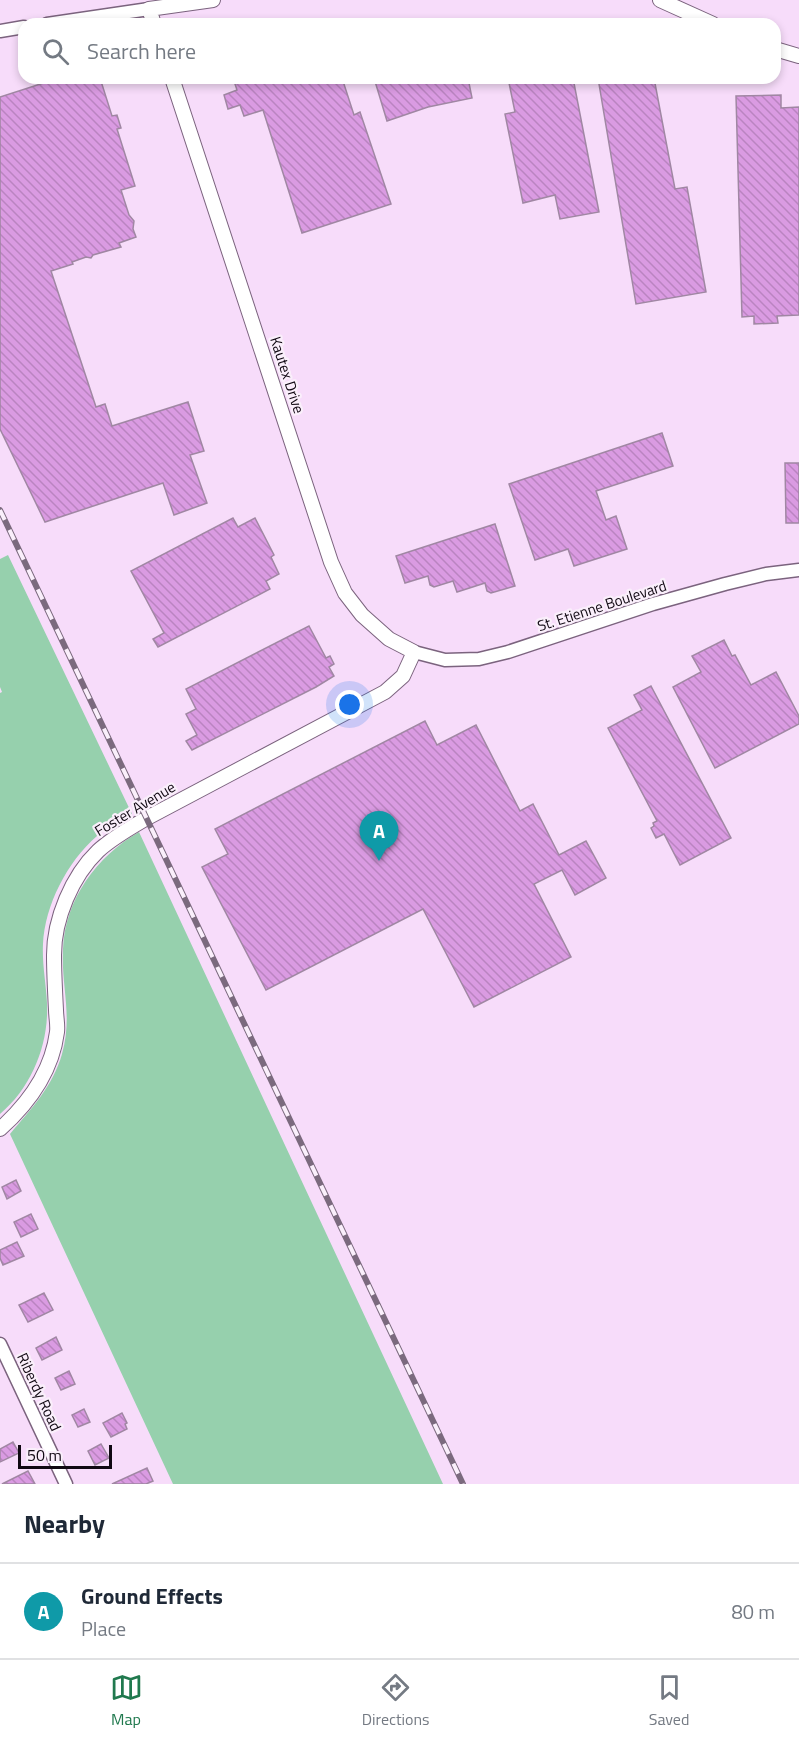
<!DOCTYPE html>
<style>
:root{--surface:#fff;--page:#f2f2f3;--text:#1f2937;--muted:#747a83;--line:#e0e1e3;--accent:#20794e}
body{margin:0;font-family:"Titillium Web",sans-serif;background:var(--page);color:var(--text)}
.scale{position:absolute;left:18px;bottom:15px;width:94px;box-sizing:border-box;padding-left:6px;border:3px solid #100812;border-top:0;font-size:16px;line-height:21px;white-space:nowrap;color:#100812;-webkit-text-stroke:4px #faeffb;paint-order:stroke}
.you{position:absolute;left:350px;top:705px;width:21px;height:21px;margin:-15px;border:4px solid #fff;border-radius:50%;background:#1a73e8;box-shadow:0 0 0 9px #1a73e833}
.badge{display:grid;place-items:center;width:39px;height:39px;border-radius:50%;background:var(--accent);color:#fff;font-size:20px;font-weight:700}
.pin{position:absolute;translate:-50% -50px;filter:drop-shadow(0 2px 3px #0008)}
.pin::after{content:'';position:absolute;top:32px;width:21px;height:18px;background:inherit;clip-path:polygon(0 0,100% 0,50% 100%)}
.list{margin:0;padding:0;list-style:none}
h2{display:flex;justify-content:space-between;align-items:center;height:78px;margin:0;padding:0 24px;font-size:26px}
h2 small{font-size:20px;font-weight:400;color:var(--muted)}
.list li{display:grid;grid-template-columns:39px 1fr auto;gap:18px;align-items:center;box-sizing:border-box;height:96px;padding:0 24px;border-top:2px solid var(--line)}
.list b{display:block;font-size:22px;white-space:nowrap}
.list p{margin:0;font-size:20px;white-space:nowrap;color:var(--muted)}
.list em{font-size:20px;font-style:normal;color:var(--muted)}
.icon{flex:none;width:33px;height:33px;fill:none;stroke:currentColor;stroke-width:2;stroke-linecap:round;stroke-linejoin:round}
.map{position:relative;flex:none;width:799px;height:1484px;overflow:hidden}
.search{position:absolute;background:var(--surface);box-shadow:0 3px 9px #0003;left:18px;right:18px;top:18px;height:66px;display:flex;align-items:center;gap:15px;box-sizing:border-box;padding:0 21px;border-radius:18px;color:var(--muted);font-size:22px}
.sheet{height:174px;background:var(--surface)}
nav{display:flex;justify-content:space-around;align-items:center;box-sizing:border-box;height:84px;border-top:2px solid var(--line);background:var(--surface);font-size:16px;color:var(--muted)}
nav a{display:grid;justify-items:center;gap:3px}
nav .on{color:var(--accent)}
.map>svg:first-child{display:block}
.green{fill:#96d0ad}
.building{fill:url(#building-back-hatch);stroke:#a087a3;stroke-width:1.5}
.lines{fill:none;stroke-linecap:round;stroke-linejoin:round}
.minor-casing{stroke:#7b637e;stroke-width:15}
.tertiary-casing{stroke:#7b637e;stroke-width:16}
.minor{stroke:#fff;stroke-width:12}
.tertiary{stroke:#fff;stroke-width:14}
.rail-casing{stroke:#7b6a7e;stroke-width:6}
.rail{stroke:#faeffb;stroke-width:4;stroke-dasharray:11;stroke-linecap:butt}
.labels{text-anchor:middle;stroke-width:4.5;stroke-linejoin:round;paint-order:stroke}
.street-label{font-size:15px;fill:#100812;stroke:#faeffb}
</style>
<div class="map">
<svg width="799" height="1484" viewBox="0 0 799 1484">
<defs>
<pattern id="building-back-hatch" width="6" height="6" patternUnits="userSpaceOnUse" patternTransform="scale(1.5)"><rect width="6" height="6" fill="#da9be2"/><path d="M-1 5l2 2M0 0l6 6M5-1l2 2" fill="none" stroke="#ba84c1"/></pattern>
</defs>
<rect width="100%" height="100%" fill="#f7dcfa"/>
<!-- green -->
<g class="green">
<path d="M8,555l124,259c-12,7 -24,13 -35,22 -30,26 -52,69 -54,108 -1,20 3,39 4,59 2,41 -15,84 -47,111v-421l2,-1 -2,-5v-128z"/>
<path d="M139,832l304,652h-270l-163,-350c21,-25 43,-48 52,-80 11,-39 -1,-67 1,-105 2,-50 34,-93 76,-117z"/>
</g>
<!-- building -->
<g class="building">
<polygon points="59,78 100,78 112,116 117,115 121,128 117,129 135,186 121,190 129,215 134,221 133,229 136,237 119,243 121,247 93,255 91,258 86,257 72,262 73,264 51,271 96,407 105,404 112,426 188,402 204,451 190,455 207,503 174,515 163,483 45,522 0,429 0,97"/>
<polygon points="233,78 342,78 354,115 360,112 391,204 302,233 263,110 244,116 240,105 228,109 224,95 237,90"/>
<polygon points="374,78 468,78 472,98 428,107 387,121"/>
<polygon points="508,78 573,78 599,212 560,219 555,195 523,203 505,114 515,112"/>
<polygon points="598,78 654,78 675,189 687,187 706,292 636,304"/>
<polygon points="781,95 781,108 799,107 799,315 777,316 778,323 754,324 754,316 742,317 736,96"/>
<polygon points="662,433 673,466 596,491 606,520 616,516 627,549 574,566 568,549 535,560 509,484"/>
<polygon points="785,463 799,463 799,523 786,523"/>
<polygon points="233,518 238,527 255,518 274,555 271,557 279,574 266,581 270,589 158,647 153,639 164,633 131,571"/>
<polygon points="495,524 515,586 491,593 487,591 485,583 457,592 453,581 434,587 430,585 428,576 405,583 396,556"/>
<polygon points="309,626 326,658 330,656 334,664 329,667 334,676 316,687 192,750 186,741 197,735 186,714 196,709 186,689"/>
<polygon points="724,640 732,656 735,655 751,685 776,672 799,716 799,724 715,768 673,687 701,672 692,656"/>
<polygon points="651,686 731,838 680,865 664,834 656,838 651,828 654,826 653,823 657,821 608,728 642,710 634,695"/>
<polygon points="425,721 437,745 476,725 520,811 533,804 559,855 586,841 606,878 575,895 562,870 534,884 571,957 474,1007 423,909 266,990 202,867 228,854 215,829"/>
<polygon points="16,1180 21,1191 7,1199 2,1187"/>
<polygon points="31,1214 38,1229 21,1237 14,1222"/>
<polygon points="17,1242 24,1256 3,1265 0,1258 0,1250"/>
<polygon points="44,1293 53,1310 28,1322 19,1305"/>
<polygon points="56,1337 62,1350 42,1360 36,1348"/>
<polygon points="69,1371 75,1384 61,1390 55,1378"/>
<polygon points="84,1409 90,1422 78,1427 72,1415"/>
<polygon points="122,1413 127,1423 125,1424 127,1429 111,1437 103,1423"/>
<polygon points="13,1442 19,1453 0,1462 0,1449"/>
<polygon points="101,1444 109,1458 95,1465 88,1451"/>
<polygon points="147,1468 153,1481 146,1484 112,1484"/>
<polygon points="28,1471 35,1484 2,1484"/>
</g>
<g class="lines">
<defs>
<g id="minor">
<polyline points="47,24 149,9"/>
<polyline points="0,31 24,27"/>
<polyline points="414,652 445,660 479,659 508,652 653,604 725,584 766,574 799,570"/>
<polyline points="0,1344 66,1484"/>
</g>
<g id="tertiary">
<polyline points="660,0 713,24"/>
<polyline points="154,24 149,9 213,0"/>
<polyline points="775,49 799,56"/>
<path d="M0,1129c28,-25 52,-58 57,-97 1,-7 -1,-15 -1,-22 -1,-19 -2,-37 -2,-55 0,-36 18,-79 44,-104 14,-13 32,-23 49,-33l238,-126 18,-16 11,-24 -25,-13 -27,-24 -17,-22 -14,-31 -159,-484"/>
</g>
</defs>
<!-- minor casing -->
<use href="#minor" class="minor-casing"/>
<!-- tertiary casing -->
<use href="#tertiary" class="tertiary-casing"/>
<!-- minor -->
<use href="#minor" class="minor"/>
<!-- tertiary -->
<use href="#tertiary" class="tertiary"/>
<defs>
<polyline id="rail" points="0,510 463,1484"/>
</defs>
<!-- rail casing -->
<use href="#rail" class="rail-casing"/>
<!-- rail -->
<use href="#rail" class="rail"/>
</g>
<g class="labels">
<!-- street labels -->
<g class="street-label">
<text transform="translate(287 375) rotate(72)" y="5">Kautex Drive</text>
<text transform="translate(602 606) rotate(-18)" y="5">St. Etienne Boulevard</text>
<text transform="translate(135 809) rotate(-31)" y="5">Foster Avenue</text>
<text transform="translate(39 1392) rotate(65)" y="5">Riberdy Road</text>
</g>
</g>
</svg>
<div class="scale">50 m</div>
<div class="you"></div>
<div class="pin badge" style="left:379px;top:861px;background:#0f9aa8">A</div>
<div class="search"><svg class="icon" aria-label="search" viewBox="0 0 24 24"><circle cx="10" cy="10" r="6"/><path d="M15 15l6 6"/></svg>Search here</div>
</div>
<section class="sheet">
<h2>Nearby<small></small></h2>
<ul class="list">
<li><span class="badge" style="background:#0f9aa8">A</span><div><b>Ground Effects</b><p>Place</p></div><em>80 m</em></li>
</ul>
</section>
<nav>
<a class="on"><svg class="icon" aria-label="map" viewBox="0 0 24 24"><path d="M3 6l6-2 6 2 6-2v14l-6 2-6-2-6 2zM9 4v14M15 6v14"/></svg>Map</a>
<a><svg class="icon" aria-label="directions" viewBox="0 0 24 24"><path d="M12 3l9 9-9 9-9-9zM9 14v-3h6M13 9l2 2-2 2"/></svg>Directions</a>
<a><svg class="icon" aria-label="saved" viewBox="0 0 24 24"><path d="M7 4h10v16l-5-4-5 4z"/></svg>Saved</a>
</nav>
